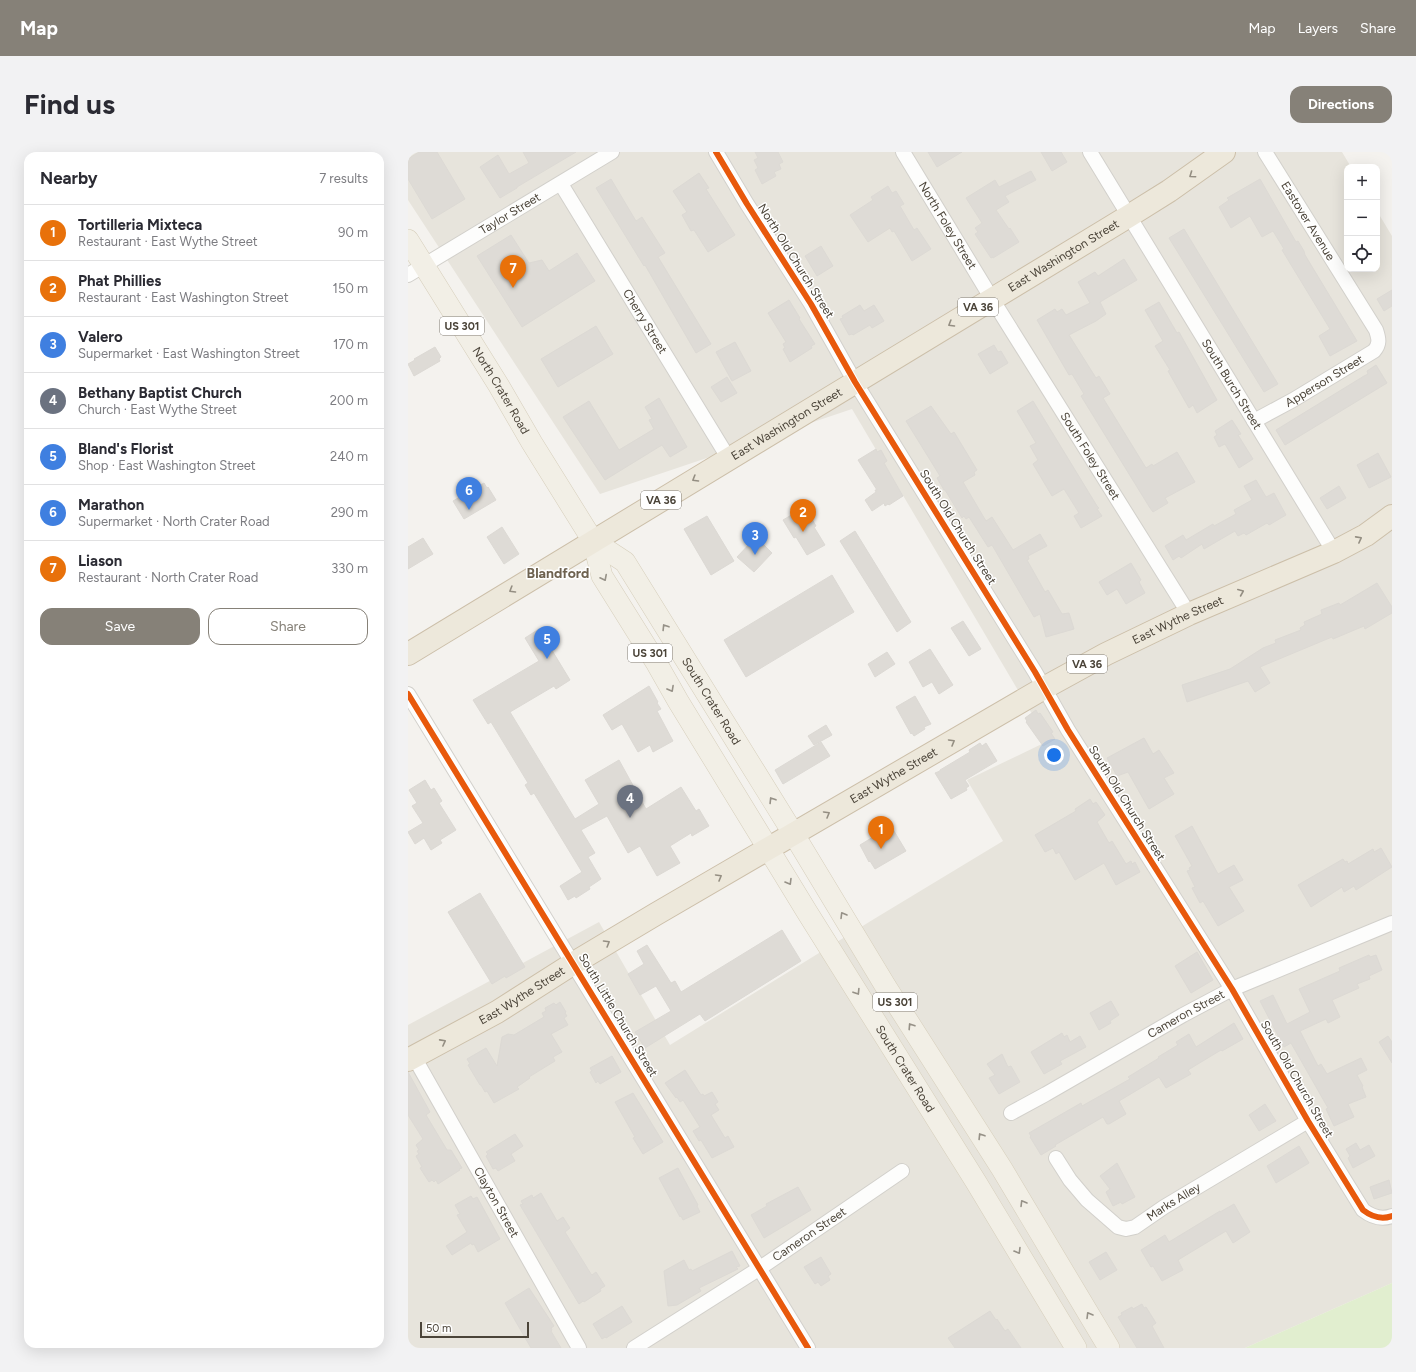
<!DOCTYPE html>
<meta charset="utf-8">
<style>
:root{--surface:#fff;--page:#f2f2f3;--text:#2b2b33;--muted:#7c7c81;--line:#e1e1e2;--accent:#868178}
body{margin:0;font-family:Figtree,sans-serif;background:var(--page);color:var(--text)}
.controls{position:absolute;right:12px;top:12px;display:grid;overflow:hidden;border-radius:8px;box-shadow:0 4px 16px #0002}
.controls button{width:36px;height:36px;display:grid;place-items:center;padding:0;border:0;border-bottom:1px solid var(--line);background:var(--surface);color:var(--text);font:20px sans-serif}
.scale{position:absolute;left:12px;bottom:10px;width:109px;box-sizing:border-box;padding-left:4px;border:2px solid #4b4439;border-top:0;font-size:11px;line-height:14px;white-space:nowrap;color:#4b4439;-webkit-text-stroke:3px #fff;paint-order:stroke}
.you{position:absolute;left:646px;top:603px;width:14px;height:14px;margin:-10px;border:3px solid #fff;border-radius:50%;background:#1a73e8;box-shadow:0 0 0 6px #1a73e833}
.badge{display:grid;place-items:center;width:26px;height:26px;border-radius:50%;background:var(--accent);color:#fff;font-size:13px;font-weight:700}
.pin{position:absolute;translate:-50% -33px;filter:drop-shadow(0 1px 2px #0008)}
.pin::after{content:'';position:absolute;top:21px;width:14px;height:12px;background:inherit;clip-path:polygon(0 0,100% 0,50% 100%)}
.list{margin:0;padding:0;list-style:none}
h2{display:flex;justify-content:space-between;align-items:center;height:52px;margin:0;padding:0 16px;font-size:17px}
h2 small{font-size:13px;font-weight:400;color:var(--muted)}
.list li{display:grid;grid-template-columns:26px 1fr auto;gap:12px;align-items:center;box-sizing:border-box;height:56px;padding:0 16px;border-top:1px solid var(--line)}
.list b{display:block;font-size:15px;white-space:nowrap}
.list p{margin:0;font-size:13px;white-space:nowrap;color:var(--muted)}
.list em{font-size:13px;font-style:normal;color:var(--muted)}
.actions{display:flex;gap:8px;padding:12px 16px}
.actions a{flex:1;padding:9px 0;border:1px solid var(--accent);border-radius:12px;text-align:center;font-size:14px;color:var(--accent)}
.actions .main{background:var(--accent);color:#fff}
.icon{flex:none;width:22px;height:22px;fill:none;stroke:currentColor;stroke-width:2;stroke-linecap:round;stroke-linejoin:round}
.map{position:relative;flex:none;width:984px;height:1196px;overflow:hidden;border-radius:12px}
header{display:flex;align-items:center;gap:24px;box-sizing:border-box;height:56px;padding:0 20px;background:var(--accent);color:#fff}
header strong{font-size:19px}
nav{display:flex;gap:22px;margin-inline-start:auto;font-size:14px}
.intro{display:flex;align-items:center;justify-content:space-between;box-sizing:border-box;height:96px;padding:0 24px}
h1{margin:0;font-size:28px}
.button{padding:10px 18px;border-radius:12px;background:var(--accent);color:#fff;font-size:14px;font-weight:700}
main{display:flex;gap:24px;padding:0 24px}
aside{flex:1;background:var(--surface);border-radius:12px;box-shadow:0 4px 16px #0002}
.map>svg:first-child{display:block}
.residential{fill:#e7e4dc}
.green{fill:#e1eecf}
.building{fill:#dedbd6;stroke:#dcd9d4}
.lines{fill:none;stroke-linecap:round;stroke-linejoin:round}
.street-casing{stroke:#d2d0cb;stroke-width:16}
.primary-casing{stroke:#d6cebb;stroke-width:22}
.highway-casing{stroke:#ccbfa9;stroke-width:24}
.street{stroke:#fdfdfc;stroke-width:14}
.primary{stroke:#f2efe6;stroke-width:21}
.highway{stroke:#ede8db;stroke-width:22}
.cycleway-casing{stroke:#fff;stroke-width:8}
.cycleway{stroke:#e8590c;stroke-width:6}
.oneway{stroke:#948e82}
.oneway2{stroke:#969187}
.labels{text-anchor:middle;stroke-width:3;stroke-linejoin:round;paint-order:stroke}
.shield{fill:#fff;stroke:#817c74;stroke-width:1}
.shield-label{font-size:11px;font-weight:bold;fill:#4b4439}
.street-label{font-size:12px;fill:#4b4439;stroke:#fff}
.quarter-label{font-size:14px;font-weight:bold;fill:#6e6250;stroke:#fff}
</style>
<header>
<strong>Map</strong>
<nav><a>Map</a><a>Layers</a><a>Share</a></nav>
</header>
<div class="intro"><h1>Find us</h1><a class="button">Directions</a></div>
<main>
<aside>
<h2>Nearby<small>7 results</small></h2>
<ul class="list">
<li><span class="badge" style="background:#e8710a">1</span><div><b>Tortilleria Mixteca</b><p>Restaurant · East Wythe Street</p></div><em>90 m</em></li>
<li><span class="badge" style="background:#e8710a">2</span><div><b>Phat Phillies</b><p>Restaurant · East Washington Street</p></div><em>150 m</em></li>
<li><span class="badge" style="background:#3f7fe0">3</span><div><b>Valero</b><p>Supermarket · East Washington Street</p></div><em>170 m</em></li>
<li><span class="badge" style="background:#6b7280">4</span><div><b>Bethany Baptist Church</b><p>Church · East Wythe Street</p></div><em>200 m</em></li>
<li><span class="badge" style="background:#3f7fe0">5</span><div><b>Bland's Florist</b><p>Shop · East Washington Street</p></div><em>240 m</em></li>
<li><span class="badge" style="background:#3f7fe0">6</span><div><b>Marathon</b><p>Supermarket · North Crater Road</p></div><em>290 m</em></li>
<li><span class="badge" style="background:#e8710a">7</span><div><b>Liason</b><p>Restaurant · North Crater Road</p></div><em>330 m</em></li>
</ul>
<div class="actions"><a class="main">Save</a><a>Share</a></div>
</aside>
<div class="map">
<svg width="984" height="1196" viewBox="0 0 984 1196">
<rect width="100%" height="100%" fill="#f4f2ee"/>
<!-- residential -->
<polygon class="residential" points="0,0 934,0 943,15 939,15 939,117 969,117 969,59 984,84 984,1131 837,1196 0,1196 0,873 191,770 262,893 466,767 595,689 559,628 640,589 444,257 192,342 0,48"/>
<!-- green -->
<polygon class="green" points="984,1131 984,1196 837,1196"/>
<!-- building -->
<g class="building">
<polygon points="11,0 29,0 57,47 24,67 0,27 0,7"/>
<polygon points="115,0 168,0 109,35 109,36 92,46 72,15 90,3 101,22 121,11"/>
<polygon points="347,0 370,0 375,10 371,12 373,17 366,20 368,24 354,32 347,18 350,16 346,8 350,6"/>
<polygon points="520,0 554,0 529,15"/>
<polygon points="633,0 653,0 659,10 644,19"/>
<polygon points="623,19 628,28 597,44 601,50 588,58 601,77 602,76 611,90 585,106 585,105 583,106 567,82 570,80 567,76 574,71 558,46 587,28 591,35"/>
<polygon points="291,21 301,36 298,37 327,83 300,100 286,78 283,79 274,63 279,60 265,39"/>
<polygon points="203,27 228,69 234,65 248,87 257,101 250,105 303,192 288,201 237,113 236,114 188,36"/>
<polygon points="852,27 888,90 890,89 896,99 897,103 949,189 922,204 911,184 922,177 874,98 876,97 865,79 854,85 842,64 823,76 811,55 821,48 819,46"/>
<polygon points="480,34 484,41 488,39 496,52 492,54 506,78 509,76 523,97 504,109 486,79 484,80 482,76 460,90 442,63 465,48 463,45"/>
<polygon points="776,77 870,232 856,240 761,86"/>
<polygon points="103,83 121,111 134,108 141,119 169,101 187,129 114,175 69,104"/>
<polygon points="413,94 425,114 409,124 397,104"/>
<polygon points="716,107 729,128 692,150 698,162 688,169 661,183 688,226 691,224 702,242 695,246 738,316 744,312 745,314 769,300 787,330 757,346 760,351 745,360 742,356 673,244 676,242 664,222 661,223 629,168 647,157 649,160 654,157 658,163 682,151 670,130 687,120 690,124"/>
<polygon points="984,138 984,154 976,159 969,147"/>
<polygon points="381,148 392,166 391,167 407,192 403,194 404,196 382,210 375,197 377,196 375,192 378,190 360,161"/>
<polygon points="751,150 769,181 771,180 809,248 789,261 785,253 781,256 760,219 762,218 747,194 755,189 737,158"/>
<polygon points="452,153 456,159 466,153 476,169 464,176 462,173 445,183 444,182 441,183 432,167 435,166 434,164"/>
<polygon points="188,174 205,202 150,235 133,207"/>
<polygon points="327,190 343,219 324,229 308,200"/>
<polygon points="586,193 590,200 593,199 600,211 582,222 570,202"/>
<polygon points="27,195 33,205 31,207 32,209 6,224 0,212 7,208 6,207"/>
<polygon points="968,213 979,231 877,293 868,278 956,224 960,222 959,219"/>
<polygon points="319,225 329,241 313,250 303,235"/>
<polygon points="251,246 279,295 262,305 254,293 197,328 155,265 181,249 211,298 246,277 241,268 244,267 237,255"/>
<polygon points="625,249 689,354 691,356 689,357 694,364 673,376 666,364 671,361 656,337 644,344 625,312 630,308 622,294 628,291 609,259"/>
<polygon points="523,254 543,282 546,280 569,318 566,320 567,323 555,330 578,369 584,365 605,398 632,382 639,394 620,404 621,407 619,408 637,440 640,438 654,462 661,461 666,477 638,485 632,462 626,465 584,393 580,395 561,365 558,367 556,364 554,366 537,338 536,338 529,326 532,324 498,269"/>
<polygon points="824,268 833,282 830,283 845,307 831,316 817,292 811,295 806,285 809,283 807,279"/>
<polygon points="468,297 469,300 473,298 479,309 476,311 495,344 481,353 480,352 477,354 476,351 464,359 457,348 468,340 467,338 469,338 450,308"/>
<polygon points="970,301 983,325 961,336 949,313"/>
<polygon points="848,328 858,345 866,341 878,363 861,373 859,371 838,383 836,381 830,384 827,379 796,397 794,392 773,406 771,404 765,408 757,394 775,383 778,388 805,372 806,374 828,362 826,358 844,348 836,334"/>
<polygon points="76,331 79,336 80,335 88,348 56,367 45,349"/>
<polygon points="931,334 938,346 919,357 912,346"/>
<polygon points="397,355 408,374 406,375 417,393 399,403 388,385 386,386 375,368"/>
<polygon points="299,364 326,409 303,423 276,377"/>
<polygon points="94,375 111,402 96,412 79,385"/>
<polygon points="447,379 503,470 489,480 432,389"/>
<polygon points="348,385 364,401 346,420 329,405"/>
<polygon points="15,386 25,402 0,417 0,395"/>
<polygon points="723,411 733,428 731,430 737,441 718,452 709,437 699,443 691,430"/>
<polygon points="424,423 446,460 338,525 316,488"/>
<polygon points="969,431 984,455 984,461 957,477 956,474 925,487 924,485 852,515 862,531 847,540 840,529 779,550 774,533 822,517 855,496 868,491 867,488 893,478 892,476 897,473 896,470 914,462 913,458 931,451 932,453"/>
<polygon points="555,469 573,497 561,504 543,476"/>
<polygon points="131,477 162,528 148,537 146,534 102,560 167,667 191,652 177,628 211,608 238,657 273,635 288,659 291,657 301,674 284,684 283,681 262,694 272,711 249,724 232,694 220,701 199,664 173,678 187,701 180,705 193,727 181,735 182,737 168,746 167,744 160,748 152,734 174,720 126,641 123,643 117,633 120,631 83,570 80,572 65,548 131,509 117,486"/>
<polygon points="522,497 545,533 531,542 524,530 515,535 501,510"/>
<polygon points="479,500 487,512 467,525 460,512"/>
<polygon points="241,534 250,550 249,551 253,557 249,559 265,589 245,600 242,593 230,600 214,572 204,578 195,563"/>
<polygon points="507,544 523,572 516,575 517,577 506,584 504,581 503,582 488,555"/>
<polygon points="628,558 630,562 632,561 645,580 643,581 647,587 635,594 618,570 619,569 617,566"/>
<polygon points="418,573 424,583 406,593 400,584"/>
<polygon points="736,586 745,602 751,598 766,621 756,626 766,642 741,657 720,620 709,624 699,606"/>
<polygon points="413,590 422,604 375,632 367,618"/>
<polygon points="572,591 574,594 578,591 589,609 557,628 561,634 558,636 559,638 543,647 527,621 532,619 532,618 562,600 561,598"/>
<polygon points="17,628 23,638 26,636 34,649 31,651 48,678 32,688 34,691 23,698 16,686 7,692 0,680 15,671 4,654 9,651 1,638"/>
<polygon points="682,647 685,652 688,650 697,663 689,670 701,691 704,689 718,712 723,709 724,712 727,710 732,720 708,733 696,711 667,728 651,700 648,702 645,696 637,700 627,683 668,659 667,657"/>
<polygon points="483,674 498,699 467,717 462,709 461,710 452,693"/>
<polygon points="784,674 810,722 826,713 835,728 821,735 836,759 810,774 795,749 792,751 784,736 787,735 779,719 782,718 781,716 784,714 767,684"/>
<polygon points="973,696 984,715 948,738 946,734 936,740 934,735 903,755 890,733 935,707 937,710 939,709 940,712 965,697 966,700"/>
<polygon points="72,741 117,815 98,826 97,824 84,832 40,760"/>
<polygon points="374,778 393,809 297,869 292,862 237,896 227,880 263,859 248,834 232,843 220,822 236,812 229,799 239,793 263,831 267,829 273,840"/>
<polygon points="789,800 805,828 783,841 767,814"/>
<polygon points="961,803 962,805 968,803 974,818 961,824 962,827 949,832 951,836 924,848 932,865 920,871 918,867 892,879 910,914 913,912 919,922 953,906 959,918 949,923 955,934 954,935 958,945 940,952 946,965 926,974 918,957 920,956 883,891 876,895 852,849 865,843 879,872 902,860 891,837 932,819 931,816"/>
<polygon points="703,849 711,863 702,869 703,871 691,878 682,861"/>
<polygon points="152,850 158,860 157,861 159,864 156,866 160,873 143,882 154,900 145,905 147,909 121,925 122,926 109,935 111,937 86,951 79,939 77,940 73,933 72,933 60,913 62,912 59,907 78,896 89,914 94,885 100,882 106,883 136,865 134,861 138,859 137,856 146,851 148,853"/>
<polygon points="826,871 835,887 814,899 813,898 780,918 783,922 758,936 751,925 711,949 718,962 701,972 699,972 695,965 647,993 648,994 633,1003 622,985 623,984 621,981 673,951 674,954 722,927 720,925 751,906 750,905 770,893 768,890 781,882 788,895"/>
<polygon points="654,881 656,885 659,883 662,890 672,884 678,895 652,909 654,912 636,922 623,900"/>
<polygon points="980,884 984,890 984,911 971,890"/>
<polygon points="594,902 600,915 603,914 612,930 591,942 581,926 587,923 579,912"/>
<polygon points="204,904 213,920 192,932 190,929 188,931 182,920 184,919 182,916"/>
<polygon points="277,918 293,943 295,942 296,944 304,940 310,950 307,952 311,958 303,963 317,986 320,984 326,995 304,1006 293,988 291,989 285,979 292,975 275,948 272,950 269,945 268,946 257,931"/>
<polygon points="0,920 22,960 18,963 39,998 43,998 54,1016 51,1017 52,1018 30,1032 28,1028 26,1030 24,1028 21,1030 12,1016 14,1015 8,1004 11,1002 9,999 11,998 8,993 15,987 0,963"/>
<polygon points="225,941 255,990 235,1002 225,986 227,985 207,950"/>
<polygon points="857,952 868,969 851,979 841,963"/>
<polygon points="107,982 115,994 103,1002 107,1009 90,1019 88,1016 85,1017 78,1004 80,1002 78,1000"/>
<polygon points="948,991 952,998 961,993 967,1004 945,1016 940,1006 942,1004 938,997"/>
<polygon points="891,994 901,1011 868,1031 859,1014"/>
<polygon points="709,1011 727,1045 714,1052 713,1050 705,1054 698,1040 702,1037 692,1024"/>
<polygon points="270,1016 290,1053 289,1054 292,1060 275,1068 273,1064 272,1065 251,1026"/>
<polygon points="981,1028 984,1041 966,1047 962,1035"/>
<polygon points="390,1035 403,1058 356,1086 343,1063 359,1054 358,1052"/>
<polygon points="133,1041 149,1069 155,1065 162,1076 157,1080 183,1122 184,1123 188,1120 197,1134 192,1137 193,1139 176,1150 175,1149 171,1152 112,1053 115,1052 113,1049 124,1043 125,1046"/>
<polygon points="63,1044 65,1047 69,1045 92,1087 70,1100 66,1092 64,1093 63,1091 44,1103 38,1094 59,1080 49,1063 52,1062 47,1053"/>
<polygon points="826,1052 842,1080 825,1091 818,1079 770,1108 775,1118 754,1129 745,1114 743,1115 733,1098 757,1083 761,1090 812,1059 812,1060"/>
<polygon points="324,1099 332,1114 328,1115 330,1117 291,1136 293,1139 269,1153 260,1154 256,1119 276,1108 281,1118 283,1117 284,1119"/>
<polygon points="698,1100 709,1118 692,1128 681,1110"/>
<polygon points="413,1105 423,1122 420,1124 422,1128 413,1134 410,1130 407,1132 396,1115"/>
<polygon points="121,1136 146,1174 143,1176 144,1178 143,1179 153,1196 123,1196 97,1151"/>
<polygon points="734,1152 736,1156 738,1155 748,1171 744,1174 756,1196 729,1196 710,1165 714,1163 713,1161 724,1155 725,1157"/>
<polygon points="214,1154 224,1170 198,1186 197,1185 194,1187 185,1172"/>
<polygon points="582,1159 588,1168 589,1167 597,1179 600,1177 613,1196 547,1196 540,1186"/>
</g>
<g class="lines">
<defs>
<g id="street">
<path d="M308,0l31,52 64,100 44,78 180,290 33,58 164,259 76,132 55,89c9,7 18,10 29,6"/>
<path id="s1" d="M495,0l89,147 197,315"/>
<path id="s2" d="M682,0l244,400"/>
<path id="s3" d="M153,32l168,275"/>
<path id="s4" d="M0,123l204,-123"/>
<path id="s5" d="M846,269l39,-21 81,-49c6,-7 5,-12 2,-21l-111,-178"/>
<polyline points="0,542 400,1196"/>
<path id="s6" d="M6,905l165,291"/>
<path id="s7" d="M603,961l35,-19 137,-79 49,-26 160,-66"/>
<path id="s8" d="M648,1006l14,22 17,20 31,27 8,2 9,-2 29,-20 144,-86"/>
<path id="s9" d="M226,1196l126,-80 142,-97"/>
</g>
<g id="primary">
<path id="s10" d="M0,88l91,146 33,57 61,98 9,35 55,88 21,37 129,211 169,270 100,166"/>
<path id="s11" d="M185,389l32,21 168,271 93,154 116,182 107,179"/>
</g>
<g id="highway">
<path id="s12" d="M0,502l721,-438 40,-25 55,-39"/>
<path id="s13" d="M0,908l89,-48 77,-49 82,-49 388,-226 62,-34 83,-40 145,-62 32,-17 26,-19"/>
</g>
</defs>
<!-- street casing -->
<use href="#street" class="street-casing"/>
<!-- primary casing -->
<use href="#primary" class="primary-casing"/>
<!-- highway casing -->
<use href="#highway" class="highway-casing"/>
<!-- street -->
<use href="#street" class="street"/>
<!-- primary -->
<use href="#primary" class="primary"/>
<!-- highway -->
<use href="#highway" class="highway"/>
<defs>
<g id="cycleway">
<path d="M308,0l31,52 64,100 44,78 180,290 33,58 164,259 76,132 55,89c9,7 18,10 29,6"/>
<polyline points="0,542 400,1196"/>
</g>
</defs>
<!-- cycleway casing -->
<use href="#cycleway" class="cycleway-casing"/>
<!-- cycleway -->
<use href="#cycleway" class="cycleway"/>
</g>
<!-- one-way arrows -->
<defs><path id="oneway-chevron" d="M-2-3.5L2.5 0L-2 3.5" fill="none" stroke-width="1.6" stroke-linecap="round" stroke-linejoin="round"/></defs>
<g class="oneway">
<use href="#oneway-chevron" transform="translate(784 23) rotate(145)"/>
<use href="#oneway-chevron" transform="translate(543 172) rotate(149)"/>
<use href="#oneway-chevron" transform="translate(287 327) rotate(149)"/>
<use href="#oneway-chevron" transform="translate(951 387) rotate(-28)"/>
<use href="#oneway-chevron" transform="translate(104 438) rotate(149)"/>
<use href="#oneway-chevron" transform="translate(833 440) rotate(-23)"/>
<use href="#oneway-chevron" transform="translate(544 590) rotate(-30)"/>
<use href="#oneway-chevron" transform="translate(419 662) rotate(-30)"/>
<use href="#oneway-chevron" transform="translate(311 725) rotate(-30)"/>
<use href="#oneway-chevron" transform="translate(199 791) rotate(-31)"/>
<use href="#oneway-chevron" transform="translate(35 890) rotate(-28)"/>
</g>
<g class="oneway2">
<use href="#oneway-chevron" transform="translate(196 426) rotate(63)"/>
<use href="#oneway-chevron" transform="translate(257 475) rotate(-122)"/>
<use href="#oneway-chevron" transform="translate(263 537) rotate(61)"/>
<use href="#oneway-chevron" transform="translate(364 648) rotate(-122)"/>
<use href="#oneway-chevron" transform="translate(381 730) rotate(59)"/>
<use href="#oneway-chevron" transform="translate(435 763) rotate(-121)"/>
<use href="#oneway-chevron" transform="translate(449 840) rotate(58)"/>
<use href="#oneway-chevron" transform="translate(503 874) rotate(-123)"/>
<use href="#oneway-chevron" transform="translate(573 984) rotate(-122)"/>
<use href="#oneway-chevron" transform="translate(615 1051) rotate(-121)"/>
<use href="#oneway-chevron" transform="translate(610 1099) rotate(59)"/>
<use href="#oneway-chevron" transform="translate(681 1163) rotate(-121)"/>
</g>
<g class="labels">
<!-- shield labels -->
<g class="shield">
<rect x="550" y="146" width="40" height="18" rx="3"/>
<rect x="32" y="165" width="44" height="18" rx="3"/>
<rect x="233" y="339" width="40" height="18" rx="3"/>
<rect x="220" y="492" width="44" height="18" rx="3"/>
<rect x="659" y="503" width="40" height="18" rx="3"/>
<rect x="465" y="841" width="44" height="18" rx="3"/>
</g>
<g class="shield-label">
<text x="570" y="159">VA 36</text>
<text x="54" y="178">US 301</text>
<text x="253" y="352">VA 36</text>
<text x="242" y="505">US 301</text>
<text x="679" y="516">VA 36</text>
<text x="487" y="854">US 301</text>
</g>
<!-- street labels -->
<g class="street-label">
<text dy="4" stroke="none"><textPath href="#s4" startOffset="119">Taylor Street</textPath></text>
<text transform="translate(900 69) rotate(58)" y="4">Eastover Avenue</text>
<text dy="4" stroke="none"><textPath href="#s1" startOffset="86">North Foley Street</textPath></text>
<text dy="4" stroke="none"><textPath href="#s12" startOffset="767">East Washington Street</textPath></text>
<text transform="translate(388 109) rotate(58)" y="4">North Old Church Street</text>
<text dy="4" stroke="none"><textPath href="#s3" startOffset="161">Cherry Street</textPath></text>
<text dy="4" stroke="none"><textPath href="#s5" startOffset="81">Apperson Street</textPath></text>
<text dy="4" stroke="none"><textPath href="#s2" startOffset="272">South Burch Street</textPath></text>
<text dy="4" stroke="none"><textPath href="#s10" startOffset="177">North Crater Road</textPath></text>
<text dy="4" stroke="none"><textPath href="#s12" startOffset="443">East Washington Street</textPath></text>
<text dy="4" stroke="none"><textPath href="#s1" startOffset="357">South Foley Street</textPath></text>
<text transform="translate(550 375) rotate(58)" y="4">South Old Church Street</text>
<text dy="4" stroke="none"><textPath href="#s13" startOffset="887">East Wythe Street</textPath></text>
<text dy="4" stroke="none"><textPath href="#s11" startOffset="202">South Crater Road</textPath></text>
<text dy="4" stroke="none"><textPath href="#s13" startOffset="563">East Wythe Street</textPath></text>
<text transform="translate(719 651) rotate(58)" y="4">South Old Church Street</text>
<text dy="4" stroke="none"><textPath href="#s13" startOffset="131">East Wythe Street</textPath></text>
<text dy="4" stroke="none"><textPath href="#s7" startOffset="201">Cameron Street</textPath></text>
<text transform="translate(210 863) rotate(59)" y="4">South Little Church Street</text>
<text dy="4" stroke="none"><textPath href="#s10" startOffset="968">South Crater Road</textPath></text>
<text transform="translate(889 927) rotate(60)" y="4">South Old Church Street</text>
<text dy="4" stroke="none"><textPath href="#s6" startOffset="167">Clayton Street</textPath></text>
<text dy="4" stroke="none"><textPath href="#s8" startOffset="157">Marks Alley</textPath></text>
<text dy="4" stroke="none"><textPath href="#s9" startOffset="209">Cameron Street</textPath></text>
</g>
<!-- quarter labels -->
<g class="quarter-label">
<text x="150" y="426">Blandford</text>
</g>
</g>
</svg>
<div class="controls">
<button>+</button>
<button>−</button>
<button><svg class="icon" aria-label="locate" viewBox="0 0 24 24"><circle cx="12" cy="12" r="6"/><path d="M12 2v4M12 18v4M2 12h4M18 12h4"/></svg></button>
</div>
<div class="scale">50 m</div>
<div class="you"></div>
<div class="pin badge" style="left:473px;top:697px;background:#e8710a">1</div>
<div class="pin badge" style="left:395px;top:380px;background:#e8710a">2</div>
<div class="pin badge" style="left:347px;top:403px;background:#3f7fe0">3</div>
<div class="pin badge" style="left:222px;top:666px;background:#6b7280">4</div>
<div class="pin badge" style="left:139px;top:507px;background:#3f7fe0">5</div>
<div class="pin badge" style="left:61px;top:358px;background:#3f7fe0">6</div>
<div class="pin badge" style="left:105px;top:136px;background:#e8710a">7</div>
</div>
</main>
